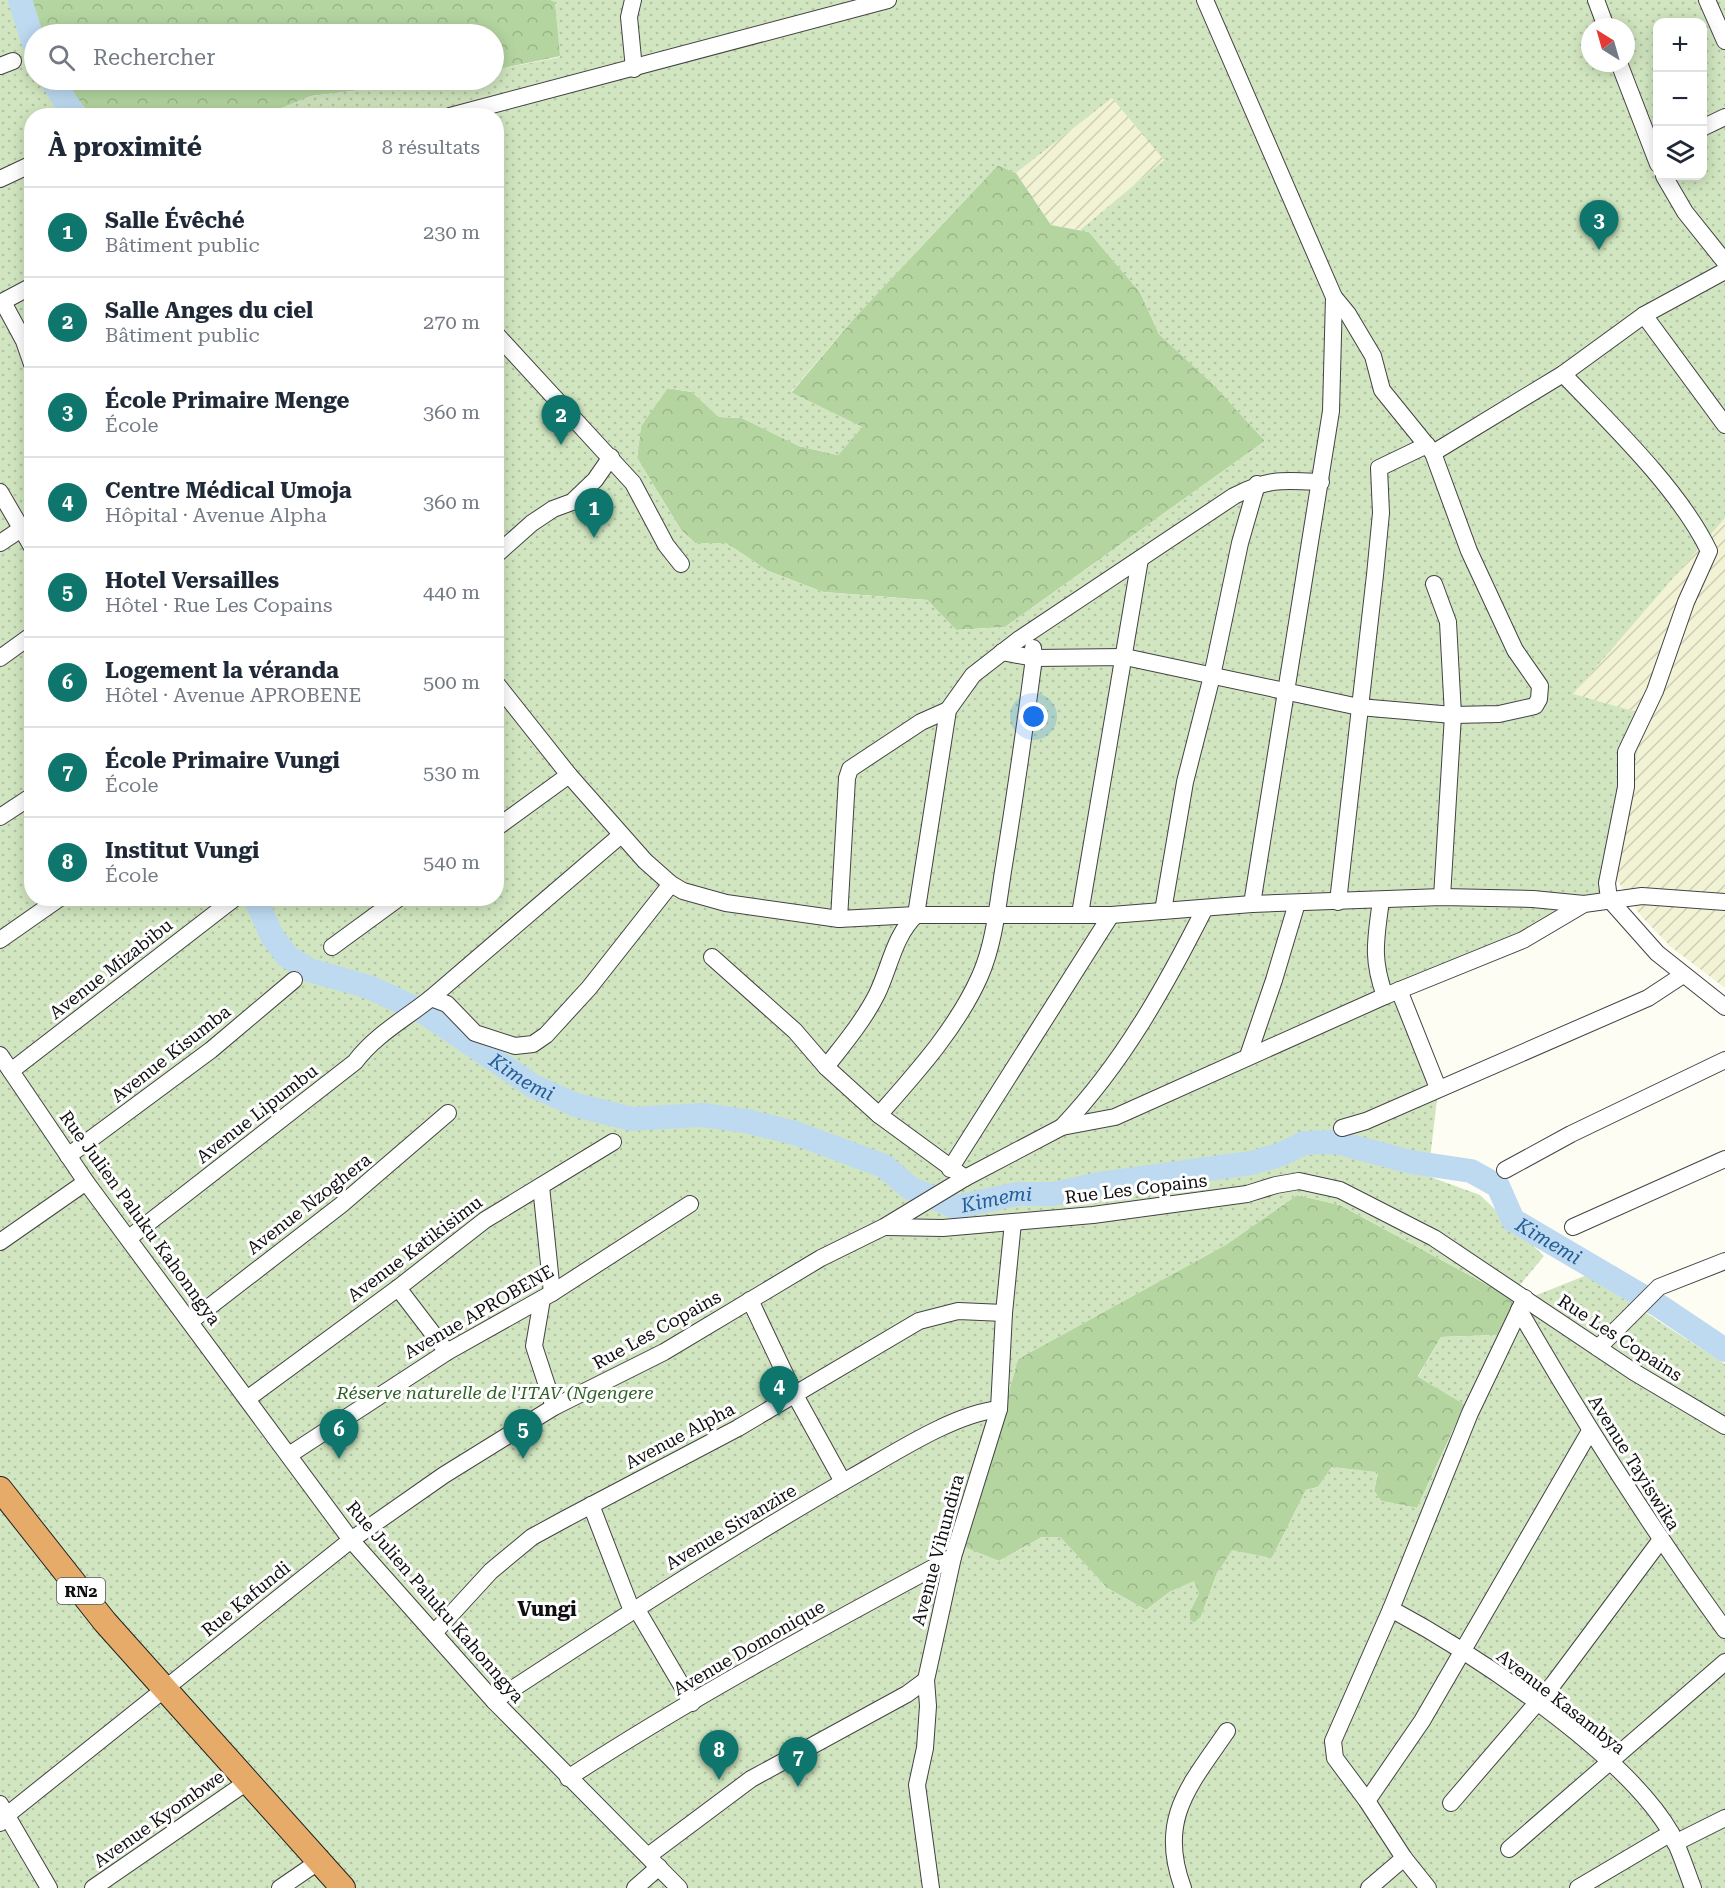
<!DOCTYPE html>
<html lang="fr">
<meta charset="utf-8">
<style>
:root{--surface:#fff;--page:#f2f2f3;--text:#1f2937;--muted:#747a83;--line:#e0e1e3;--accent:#0f766e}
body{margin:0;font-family:"Roboto Serif",serif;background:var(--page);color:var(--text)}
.controls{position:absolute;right:18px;top:18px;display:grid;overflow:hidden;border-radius:12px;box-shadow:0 3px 15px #0003}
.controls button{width:54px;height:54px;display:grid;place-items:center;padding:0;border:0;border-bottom:2px solid var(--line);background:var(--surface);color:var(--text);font:30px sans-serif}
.compass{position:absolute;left:1581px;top:18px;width:54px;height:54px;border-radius:50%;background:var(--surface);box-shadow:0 3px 15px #0003;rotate:323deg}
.you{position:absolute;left:1034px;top:717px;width:21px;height:21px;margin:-15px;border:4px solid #fff;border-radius:50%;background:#1a73e8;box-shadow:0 0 0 9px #1a73e833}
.badge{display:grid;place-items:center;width:39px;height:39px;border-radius:50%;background:var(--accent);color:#fff;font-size:20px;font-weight:700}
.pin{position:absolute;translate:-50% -50px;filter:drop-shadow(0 2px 3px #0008)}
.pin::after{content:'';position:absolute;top:32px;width:21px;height:18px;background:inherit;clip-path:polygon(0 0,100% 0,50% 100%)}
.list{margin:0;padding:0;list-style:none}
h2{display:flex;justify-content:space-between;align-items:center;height:78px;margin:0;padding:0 24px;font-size:26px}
h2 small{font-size:20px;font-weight:400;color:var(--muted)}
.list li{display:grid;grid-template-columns:39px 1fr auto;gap:18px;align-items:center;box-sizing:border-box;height:90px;padding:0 24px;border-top:2px solid var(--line)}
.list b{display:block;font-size:22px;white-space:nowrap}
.list p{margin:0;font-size:20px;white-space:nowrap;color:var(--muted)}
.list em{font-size:20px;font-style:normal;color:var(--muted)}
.icon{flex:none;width:33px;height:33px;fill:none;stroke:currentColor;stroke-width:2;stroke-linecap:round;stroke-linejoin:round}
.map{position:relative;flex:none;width:1725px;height:1888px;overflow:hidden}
.search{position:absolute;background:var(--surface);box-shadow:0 3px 15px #0003;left:24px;top:24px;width:480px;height:66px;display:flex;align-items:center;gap:15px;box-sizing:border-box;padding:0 21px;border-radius:33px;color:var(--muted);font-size:22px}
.panel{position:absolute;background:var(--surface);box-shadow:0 3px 15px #0003;left:24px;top:108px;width:480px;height:798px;border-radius:24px}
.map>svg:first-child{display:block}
.farmland{fill:url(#farmland-furrows)}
.forest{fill:url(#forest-crowns)}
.park{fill:url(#park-dots);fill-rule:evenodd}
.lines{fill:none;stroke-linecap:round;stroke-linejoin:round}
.river{stroke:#bddaf1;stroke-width:24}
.minor-casing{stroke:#434343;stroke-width:18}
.highway-casing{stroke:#212121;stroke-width:26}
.minor{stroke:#fff;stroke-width:16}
.highway{stroke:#e7ab69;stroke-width:24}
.labels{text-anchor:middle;stroke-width:6;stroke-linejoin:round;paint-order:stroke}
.shield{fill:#fff;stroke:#585858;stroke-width:1.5}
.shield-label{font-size:16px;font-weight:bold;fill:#101010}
.street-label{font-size:18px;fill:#101010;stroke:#fff}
.park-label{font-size:18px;font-style:italic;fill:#2e6225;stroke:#fff}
.water-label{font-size:20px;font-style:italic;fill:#245d97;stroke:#fff}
.neighbourhood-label{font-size:20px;font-weight:bold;fill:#101010;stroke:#fff}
</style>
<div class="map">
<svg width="1725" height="1888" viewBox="0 0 1725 1888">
<defs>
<pattern id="farmland-furrows" width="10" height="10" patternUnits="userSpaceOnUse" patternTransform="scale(1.5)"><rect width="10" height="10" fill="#f2f2d5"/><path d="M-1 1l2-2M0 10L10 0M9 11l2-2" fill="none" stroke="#ceceb6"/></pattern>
<pattern id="forest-crowns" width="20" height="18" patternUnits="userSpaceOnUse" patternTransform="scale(1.5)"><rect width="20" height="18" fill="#b4d5a0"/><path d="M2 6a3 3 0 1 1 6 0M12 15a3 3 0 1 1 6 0" fill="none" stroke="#9ab689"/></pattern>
<pattern id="park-dots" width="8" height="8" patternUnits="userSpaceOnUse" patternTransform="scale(1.5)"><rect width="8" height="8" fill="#d1e6c0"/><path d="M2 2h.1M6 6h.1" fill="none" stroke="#b2c4a4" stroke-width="1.8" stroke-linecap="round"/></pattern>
</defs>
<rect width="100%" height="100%" fill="#fefdf4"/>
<!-- farmland -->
<g class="farmland">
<polygon points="1112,97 1164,160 1080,230 1051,225 1016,173"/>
<polygon points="1725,518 1725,988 1671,947 1641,916 1615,877 1573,694"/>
</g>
<!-- forest -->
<g class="forest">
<polygon points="31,0 551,0 555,2 561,56 494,70 494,34 41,34"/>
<polygon points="63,80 445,80 311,96 263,116 90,115"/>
<polygon points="998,165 1016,173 1051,225 1089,232 1140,292 1159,334 1214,385 1265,441 1005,627 956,630 927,600 823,592 768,571 726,543 695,543 681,530 637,458 641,426 667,388 692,392 719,417 742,418 799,446 838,455 862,427 791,393 856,316"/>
<polygon points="1297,1195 1340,1205 1519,1302 1497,1335 1441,1337 1418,1376 1465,1404 1417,1508 1381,1501 1374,1491 1378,1473 1332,1467 1318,1487 1306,1490 1272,1558 1217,1573 1201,1617 1194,1623 1190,1620 1190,1611 1199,1593 1171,1591 1146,1610 1107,1588 1060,1537 1042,1537 999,1561 965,1548 1018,1359 1227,1244"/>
</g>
<!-- park -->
<path class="park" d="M0,0h31l10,34h-7v46h29l27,35 -58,1v782h464v-782l-233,-1 48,-19 134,-16h49v-10l66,-13 -5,-55 -4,-2h1174v518l-152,176 71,20 -29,163 -15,16 -84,42 -124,49 46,107 -10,85 52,19 64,61 -34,41 -170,-92 -43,-10 -70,49 -209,115 -53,188 34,14 43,-24h18l47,51 39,22 25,-19 23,-10 5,12 -9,18v9l4,3 7,-6 16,-44 15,-23 40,8 34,-68 12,-3 14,-20 46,5 -4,19 7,10 36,7 48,-103 -47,-28 23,-40 56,-2 22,-33 68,-27 138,89v524h-1725zM1658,22h44v154h-44zM1590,27h36v36h-36zM1112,98l52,62 -84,70 9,2 51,60 19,42 55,51 51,56 -260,186 -49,3 -29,-30 -104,-8 -55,-21 -42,-28h-31l-14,-13 -44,-72 4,-32 27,-38 24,4 27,25 23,1 57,28 39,9 24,-28 -71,-35 65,-76 142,-151 18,8z"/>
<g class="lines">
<!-- river -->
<g class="river">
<polyline points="20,0 34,44"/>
<polyline points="52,80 75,116"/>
<path id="s1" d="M255,898l17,38 15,20 22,14 60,17 56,26 108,73 43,19 56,14 70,-4 44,6 49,12 89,33 26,22 46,19 61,-13h36l46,-10 152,-21 31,-9 22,-11 31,-1 76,20 60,9 27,15 15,34 148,87 64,43"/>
</g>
<defs>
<g id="minor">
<polyline points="633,0 629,17 634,69"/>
<polyline points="1596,0 1606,27"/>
<polyline points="1707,0 1725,41"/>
<polyline points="1619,63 1658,164"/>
<polyline points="0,66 13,61"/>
<polyline points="450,116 888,0"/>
<polyline points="1702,128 1725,117"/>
<polyline points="1664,176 1685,212 1725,262"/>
<polyline points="0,179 32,164"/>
<polyline points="3,302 24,341 32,364"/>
<polyline points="0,303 32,286"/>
<polyline points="1644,315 1725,425"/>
<polyline points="496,334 633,483 666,545 681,564"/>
<path d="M1563,374c47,49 117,116 146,177l-23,51 -31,89 -29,61v35l-19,96 2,16 48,54 68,54"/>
<polyline points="1433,453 1563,374 1644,315 1725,271"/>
<polyline points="0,492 32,547"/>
<polyline points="0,543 21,529"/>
<polyline points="496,555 532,523 553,509 572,502 595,480 611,457"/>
<polyline points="1434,584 1448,622 1453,715 1442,897"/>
<polyline points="1002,652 1034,658 1125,657 1359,707 1453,715 1499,714 1535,706 1539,699 1540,686 1515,650 1469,551 1433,453 1382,390 1373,356 1348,314 1334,297 1205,0"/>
<polyline points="0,658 32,635"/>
<polyline points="496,683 569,775 645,861 671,884 683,891 726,903 839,919 916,915 1111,915 1252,904 1442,897 1533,899 1584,904"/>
<polyline points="0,817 32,796"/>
<polyline points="496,828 569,775"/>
<path d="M1381,900c-5,39 -10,58 4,96"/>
<polyline points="1338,902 1375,575 1381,513 1379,468 1427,445"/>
<polyline points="1252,904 1331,411 1334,297"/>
<polyline points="1163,911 1185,782 1212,676 1240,543 1257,484"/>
<polyline points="1080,914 1140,559"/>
<polyline points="839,919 847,778 850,769 921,722 948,710"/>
<polyline points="0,940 60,898"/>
<polyline points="332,947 399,898"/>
<polyline points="712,957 795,1031 826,1067 879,1115 965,1178"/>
<polyline points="1399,990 1438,1088"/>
<polyline points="431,998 447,1004 475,1033 515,1046 533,1044 546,1035 589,988 671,884"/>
<polyline points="0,1055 86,1182 351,1540 494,1701 679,1888"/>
<polyline points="1248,1056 1274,980 1297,903"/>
<path d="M826,1067c18,-23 38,-47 51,-73 13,-27 17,-58 39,-79l32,-205 25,-35 45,-35 216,-144c35,-18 48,-16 87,-14"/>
<polyline points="11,1071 235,898"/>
<path d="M879,1115c37,-42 78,-87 101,-139 15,-34 18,-75 24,-111 11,-69 21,-138 30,-207l-1,-10"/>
<path d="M1062,1127c61,-64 103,-140 143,-219"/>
<polyline points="1342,1128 1366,1121 1648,998 1683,975"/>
<polyline points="68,1156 211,1050 294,980"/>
<polyline points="950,1169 1111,915"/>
<polyline points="1505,1170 1571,1134 1725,1060"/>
<polyline points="541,1186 552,1293"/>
<polyline points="885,1227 943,1228 1093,1215 1247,1194 1276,1185 1299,1181 1340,1190 1434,1238 1634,1372 1725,1426"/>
<polyline points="1573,1227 1725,1159"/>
<path d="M129,1238l226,-176c20,-27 50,-43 76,-64l190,-163"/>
<polyline points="0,1242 86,1182"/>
<polyline points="398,1288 447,1352"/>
<polyline points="542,1299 534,1346 554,1407"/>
<polyline points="750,1300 795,1395 843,1482"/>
<path d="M1519,1310c64,111 131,217 206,320"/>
<polyline points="191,1321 341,1205 448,1113"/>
<polyline points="1598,1348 1659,1287 1725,1261"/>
<polyline points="247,1399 398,1288 485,1220 613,1142"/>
<polyline points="289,1455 447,1352 552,1293 690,1204"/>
<polyline points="591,1505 632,1611"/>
<polyline points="636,1608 692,1703"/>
<path d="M1391,1609c82,44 234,144 280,224 9,17 15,37 22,55"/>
<polyline points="434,1633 491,1571 532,1537 565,1519 738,1428 919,1321 958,1311 1004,1313"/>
<path d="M494,1701c118,-77 236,-154 358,-224 41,-23 101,-63 147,-68"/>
<path d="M568,1778c124,-81 255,-151 385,-221"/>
<polyline points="1367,1801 1422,1721 1590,1431"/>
<polyline points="1451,1803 1554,1683 1660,1541"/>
<polyline points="0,1804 49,1888"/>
<polyline points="0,1823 7,1815 351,1540 444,1475 554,1407 664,1352 821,1258 884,1227 965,1178 1062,1127 1115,1117 1385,996 1523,940 1584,904 1642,896 1725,902"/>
<polyline points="1675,1843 1725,1818"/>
<polyline points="1509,1849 1725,1662"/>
<polyline points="648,1856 751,1779 907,1694 926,1680"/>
<polyline points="93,1888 247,1782"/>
<polyline points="280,1888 318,1862"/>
<polyline points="635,1888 659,1867"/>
<polyline points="931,1888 917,1785 925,1748 928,1706 926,1680 953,1557 999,1409 1004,1313 1013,1222"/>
<path d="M1183,1888c-26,-69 7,-103 44,-157"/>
<polyline points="1369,1888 1404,1858"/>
<polyline points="1428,1888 1404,1858 1367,1801 1335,1758 1333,1741 1391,1609 1470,1413 1525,1298"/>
<polyline points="1578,1888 1671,1833"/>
</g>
<polyline id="highway" points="0,1489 105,1622 343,1888"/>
</defs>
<!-- minor casing -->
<use href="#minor" class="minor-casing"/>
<!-- highway casing -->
<use href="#highway" class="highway-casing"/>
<!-- minor -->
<use href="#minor" class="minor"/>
<!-- highway -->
<use href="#highway" class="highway"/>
</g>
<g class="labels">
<!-- shield labels -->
<rect class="shield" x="57" y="1578" width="48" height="26" rx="4.5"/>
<g class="shield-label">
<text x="81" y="1597">RN2</text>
</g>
<!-- street labels -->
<g class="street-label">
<text transform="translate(111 969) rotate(-38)" y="6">Avenue Mizabibu</text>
<text transform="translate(171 1054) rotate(-38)" y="6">Avenue Kisumba</text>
<text transform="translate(257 1114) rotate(-38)" y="6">Avenue Lipumbu</text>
<text transform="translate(1136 1189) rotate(-7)" y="6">Rue Les Copains</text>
<text transform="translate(309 1204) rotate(-38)" y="6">Avenue Nzoghera</text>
<text transform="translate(140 1218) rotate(54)" y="6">Rue Julien Paluku Kahonngya</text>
<text transform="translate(415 1249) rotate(-37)" y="6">Avenue Katikisimu</text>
<text transform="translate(479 1312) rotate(-30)" y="6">Avenue APROBENE</text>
<text transform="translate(657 1330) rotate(-29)" y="6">Rue Les Copains</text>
<text transform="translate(1620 1338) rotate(33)" y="6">Rue Les Copains</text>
<text transform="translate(680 1436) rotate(-28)" y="6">Avenue Alpha</text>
<text transform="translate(1634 1463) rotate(58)" y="6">Avenue Tayiswika</text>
<text transform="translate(731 1527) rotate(-31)" y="6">Avenue Sivanzire</text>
<text transform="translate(938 1550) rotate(-75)" y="6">Avenue Vihundira</text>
<text transform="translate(246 1599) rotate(-39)" y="6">Rue Kafundi</text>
<text transform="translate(435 1602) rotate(49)" y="6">Rue Julien Paluku Kahonngya</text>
<text transform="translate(749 1648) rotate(-30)" y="6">Avenue Domonique</text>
<text transform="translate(1561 1702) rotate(38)" y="6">Avenue Kasambya</text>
<text transform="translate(159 1819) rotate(-35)" y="6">Avenue Kyombwe</text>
</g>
<!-- park labels -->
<g class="park-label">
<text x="495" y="1399">Réserve naturelle de l'ITAV (Ngengere</text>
</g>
<!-- water labels -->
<g class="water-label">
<text dy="7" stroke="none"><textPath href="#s1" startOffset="333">Kimemi</textPath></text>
<text dy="7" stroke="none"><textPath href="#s1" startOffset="837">Kimemi</textPath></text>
<text dy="7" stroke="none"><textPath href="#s1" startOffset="1431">Kimemi</textPath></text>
</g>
<!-- neighbourhood labels -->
<g class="neighbourhood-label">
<text x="547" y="1616">Vungi</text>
</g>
</g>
</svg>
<div class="controls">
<button>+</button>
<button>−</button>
<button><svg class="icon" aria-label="layers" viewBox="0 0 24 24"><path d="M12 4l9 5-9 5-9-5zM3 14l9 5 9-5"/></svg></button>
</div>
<svg class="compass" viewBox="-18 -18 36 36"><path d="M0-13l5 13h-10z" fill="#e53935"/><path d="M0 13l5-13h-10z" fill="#747a83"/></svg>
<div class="you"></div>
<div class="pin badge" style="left:594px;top:538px">1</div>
<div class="pin badge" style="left:561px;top:445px">2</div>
<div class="pin badge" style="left:1599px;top:250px">3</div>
<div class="pin badge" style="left:779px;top:1416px">4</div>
<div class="pin badge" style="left:523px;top:1459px">5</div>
<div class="pin badge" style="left:339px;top:1459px">6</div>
<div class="pin badge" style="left:798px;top:1787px">7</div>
<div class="pin badge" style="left:719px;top:1780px">8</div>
<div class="search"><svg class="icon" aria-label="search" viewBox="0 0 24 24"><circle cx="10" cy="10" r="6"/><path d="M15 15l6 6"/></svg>Rechercher</div>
<section class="panel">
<h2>À proximité<small>8 résultats</small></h2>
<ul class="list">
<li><span class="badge">1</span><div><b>Salle Évêché</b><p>Bâtiment public</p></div><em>230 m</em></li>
<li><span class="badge">2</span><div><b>Salle Anges du ciel</b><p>Bâtiment public</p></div><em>270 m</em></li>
<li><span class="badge">3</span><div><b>École Primaire Menge</b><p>École</p></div><em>360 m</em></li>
<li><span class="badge">4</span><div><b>Centre Médical Umoja</b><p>Hôpital · Avenue Alpha</p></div><em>360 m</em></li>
<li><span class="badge">5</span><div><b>Hotel Versailles</b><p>Hôtel · Rue Les Copains</p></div><em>440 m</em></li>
<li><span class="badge">6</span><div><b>Logement la véranda</b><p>Hôtel · Avenue APROBENE</p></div><em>500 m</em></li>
<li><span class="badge">7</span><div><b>École Primaire Vungi</b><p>École</p></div><em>530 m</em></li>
<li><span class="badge">8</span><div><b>Institut Vungi</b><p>École</p></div><em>540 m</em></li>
</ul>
</section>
</div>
